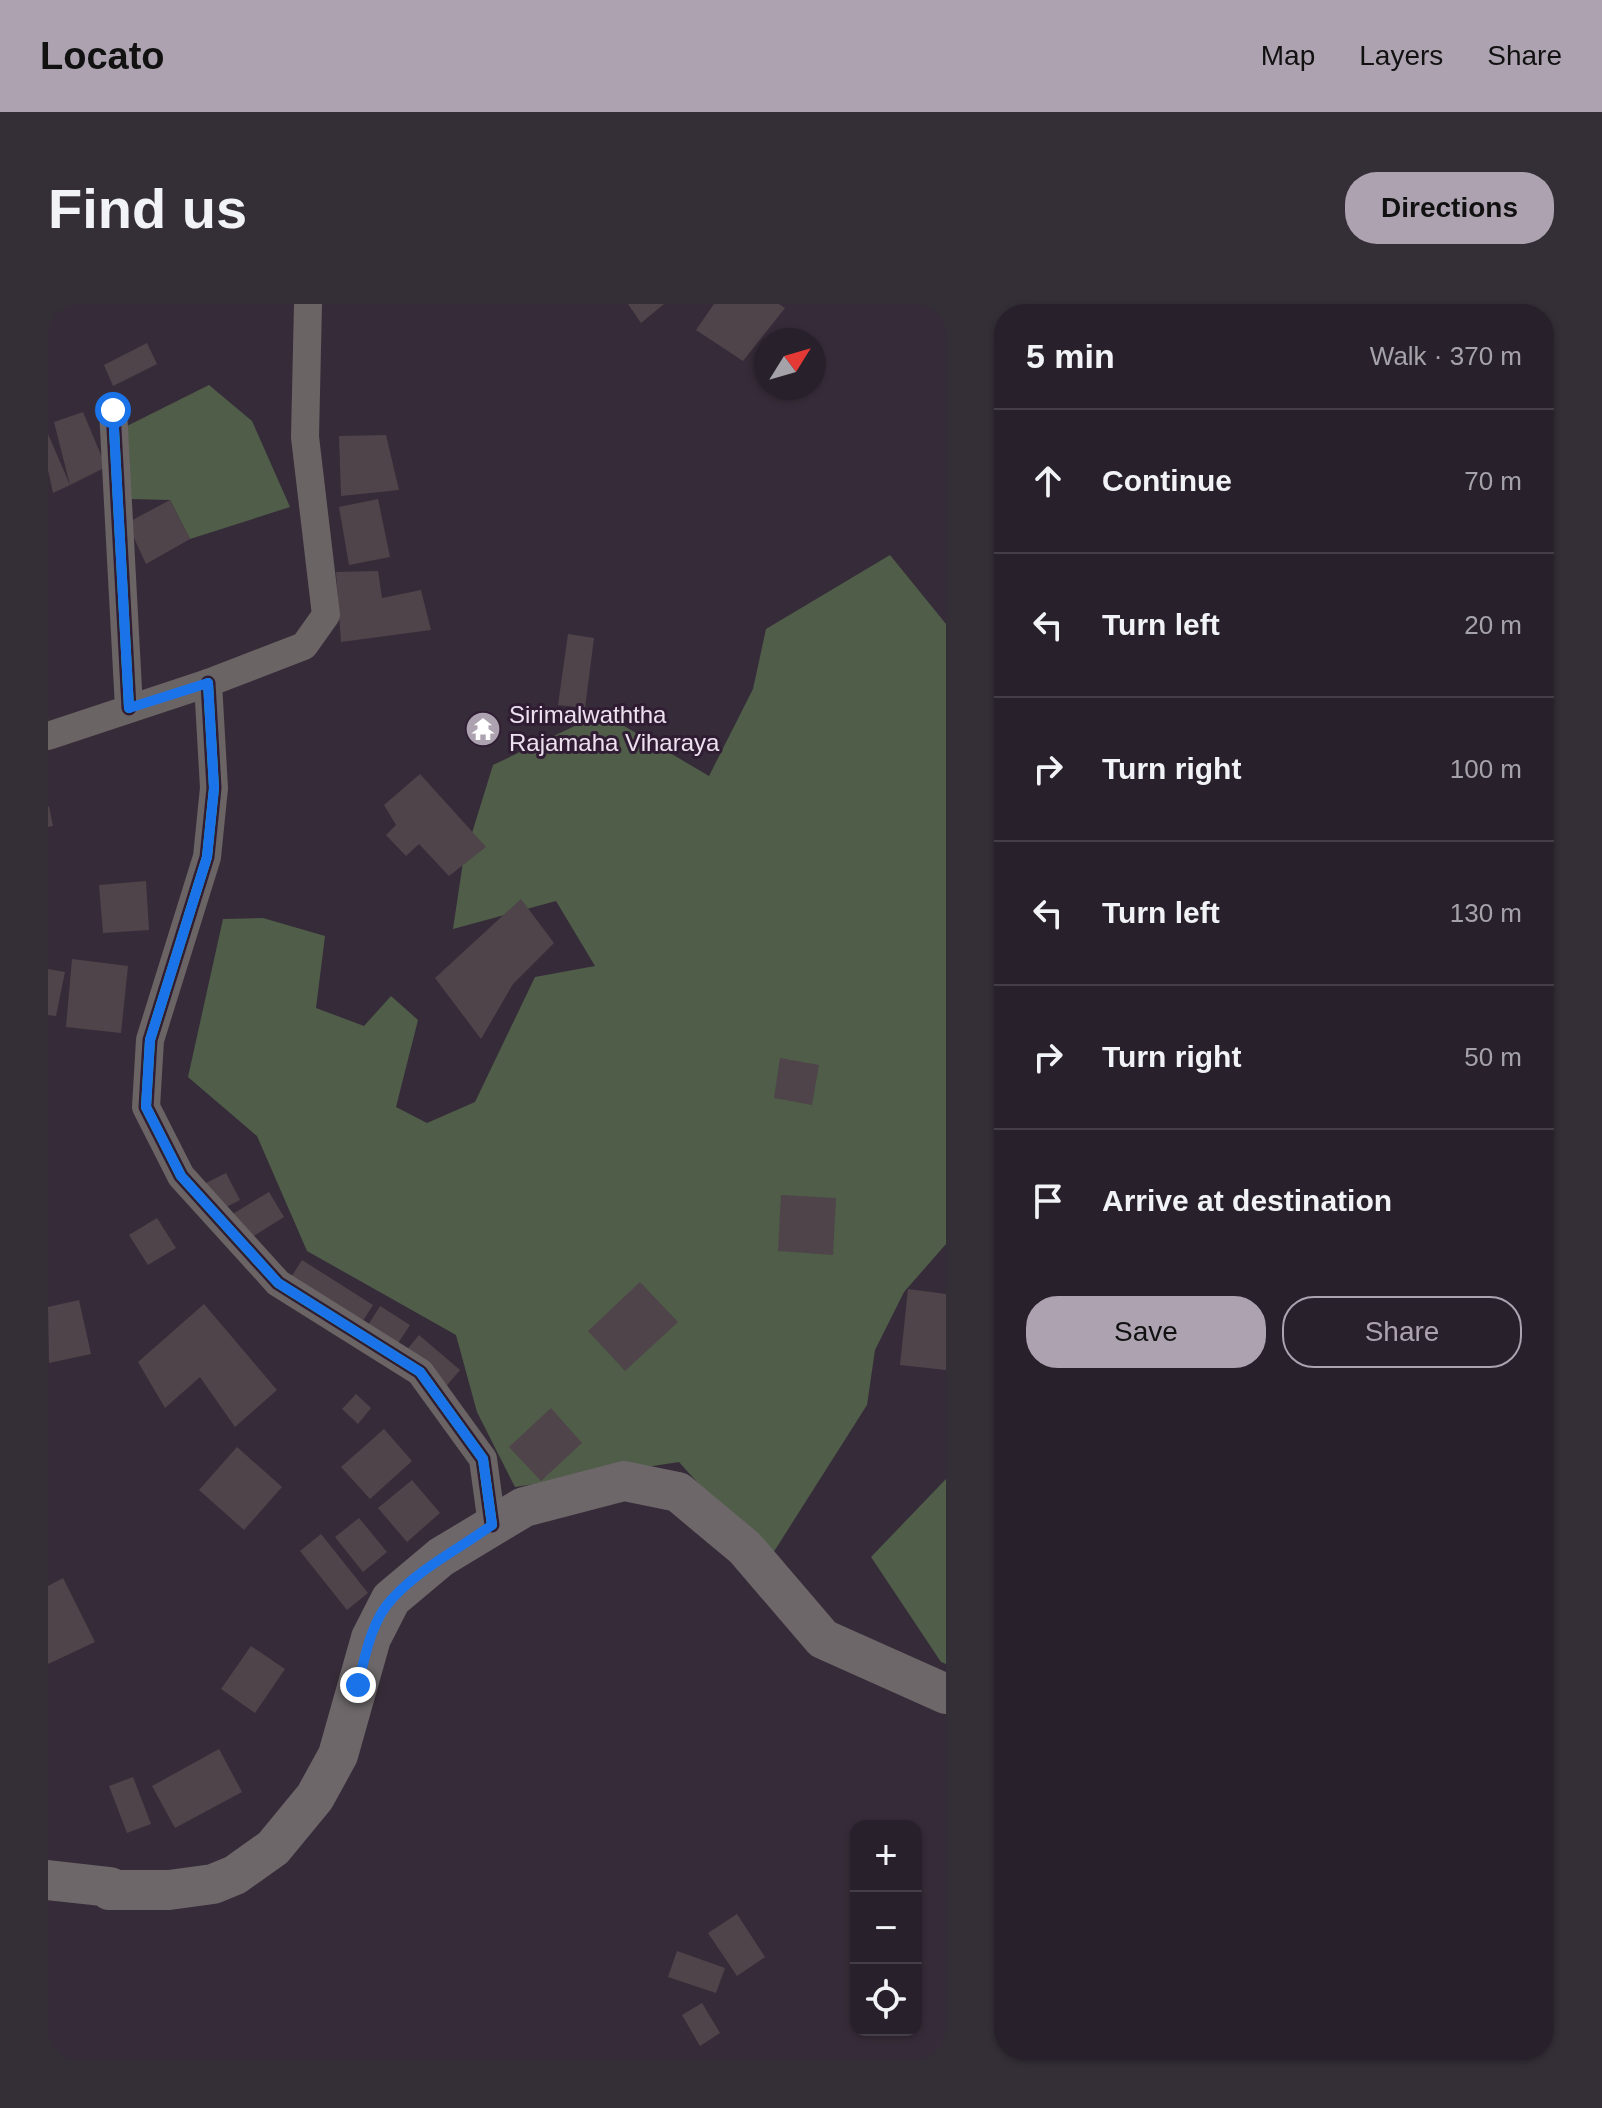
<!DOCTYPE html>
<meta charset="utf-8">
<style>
:root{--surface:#28212b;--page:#342e37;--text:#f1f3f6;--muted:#a5a3a9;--line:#443e47;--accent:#ada2b0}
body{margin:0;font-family:Helvetica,sans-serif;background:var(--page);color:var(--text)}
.controls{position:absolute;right:24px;bottom:24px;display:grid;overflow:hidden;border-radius:16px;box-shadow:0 2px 6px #0004}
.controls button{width:72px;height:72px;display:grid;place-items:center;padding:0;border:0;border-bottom:2px solid var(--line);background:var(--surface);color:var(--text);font:40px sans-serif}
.compass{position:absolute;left:706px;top:24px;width:72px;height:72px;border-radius:50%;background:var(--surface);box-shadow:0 2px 6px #0004;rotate:53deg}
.stop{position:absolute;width:24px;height:24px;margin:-18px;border:6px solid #1a73e8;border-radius:50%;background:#fff}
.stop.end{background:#1a73e8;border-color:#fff;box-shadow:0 2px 8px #0008}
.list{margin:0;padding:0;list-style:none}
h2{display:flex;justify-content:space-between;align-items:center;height:104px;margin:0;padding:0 32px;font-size:34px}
h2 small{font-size:26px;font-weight:400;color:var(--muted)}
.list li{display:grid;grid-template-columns:52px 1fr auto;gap:24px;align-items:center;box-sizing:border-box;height:144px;padding:0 32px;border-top:2px solid var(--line)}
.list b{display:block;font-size:30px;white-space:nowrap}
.list em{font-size:26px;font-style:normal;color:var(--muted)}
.actions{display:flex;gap:16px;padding:24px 32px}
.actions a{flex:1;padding:18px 0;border:2px solid var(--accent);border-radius:32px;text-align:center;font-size:28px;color:var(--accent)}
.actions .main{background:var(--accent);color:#111}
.icon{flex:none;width:44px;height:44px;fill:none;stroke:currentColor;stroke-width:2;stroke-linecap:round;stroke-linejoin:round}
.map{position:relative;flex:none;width:898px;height:1756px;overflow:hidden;border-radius:32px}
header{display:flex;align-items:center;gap:48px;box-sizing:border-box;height:112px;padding:0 40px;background:var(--accent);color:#111}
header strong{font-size:38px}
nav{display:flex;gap:44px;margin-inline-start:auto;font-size:28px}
.intro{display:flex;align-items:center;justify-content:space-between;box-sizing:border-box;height:192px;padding:0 48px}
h1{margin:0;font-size:56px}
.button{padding:20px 36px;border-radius:32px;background:var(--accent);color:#111;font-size:28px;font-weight:700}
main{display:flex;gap:48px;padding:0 48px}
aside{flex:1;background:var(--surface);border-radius:32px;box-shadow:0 2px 6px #0004}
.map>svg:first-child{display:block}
.forest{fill:#4f5d49}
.building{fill:#4f444a}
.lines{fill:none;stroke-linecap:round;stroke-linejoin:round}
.street{stroke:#6b6465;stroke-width:28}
.secondary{stroke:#6d6769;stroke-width:40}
.cycleway-casing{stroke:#301d33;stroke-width:15}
.cycleway{stroke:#33b770;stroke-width:10}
.route{stroke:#1a73e8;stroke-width:10}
.labels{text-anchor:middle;stroke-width:6;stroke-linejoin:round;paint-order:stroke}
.poi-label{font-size:24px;fill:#ede1f0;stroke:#301d33;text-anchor:start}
</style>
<header>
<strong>Locato</strong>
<nav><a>Map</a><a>Layers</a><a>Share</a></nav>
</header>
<div class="intro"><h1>Find us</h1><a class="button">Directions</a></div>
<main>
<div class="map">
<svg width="898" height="1756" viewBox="0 0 898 1756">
<rect width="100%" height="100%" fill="#362c39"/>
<!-- forest -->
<g class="forest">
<polygon points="161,81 204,117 242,203 142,235 122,196 83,195 73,125"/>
<polygon points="842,251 898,320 898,940 856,988 827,1046 819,1101 720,1257 631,1158 467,1183 429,1108 408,1031 259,947 209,832 140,773 175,615 215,614 277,632 268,704 316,722 343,692 370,716 348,803 379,819 427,798 487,673 547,662 508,597 405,625 415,558 445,461 554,409 661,472 705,385 718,325"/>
<polygon points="898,1175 898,1360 893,1358 823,1253"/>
</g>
<!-- building -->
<g class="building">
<polygon points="580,0 616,0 593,19"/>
<polygon points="666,0 731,0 737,4 695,57 648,26"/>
<polygon points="99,39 109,60 65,82 56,61"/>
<polygon points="35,108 58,163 22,181 6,118"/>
<polygon points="0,130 22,181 5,189 0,166"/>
<polygon points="338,131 351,186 293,192 291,132"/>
<polygon points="330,195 342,253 301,261 291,203"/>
<polygon points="122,196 142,235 98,260 79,219"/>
<polygon points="330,267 334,294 373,286 383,326 293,338 288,268"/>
<polygon points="520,330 546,334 537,404 510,401"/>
<polygon points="372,470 438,543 401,572 371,540 358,552 338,531 348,521 336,501"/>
<polygon points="1,502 5,522 0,523 0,503"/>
<polygon points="98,577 101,626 55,629 51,581"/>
<polygon points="473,595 506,639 465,680 433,735 387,674"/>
<polygon points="24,655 80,662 73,729 18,723"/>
<polygon points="0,665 17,668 8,712 0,711"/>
<polygon points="732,754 771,761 764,801 726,794"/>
<polygon points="178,869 192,896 160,912 146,885"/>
<polygon points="221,888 236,913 199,936 183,911"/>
<polygon points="733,891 788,894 785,951 730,947"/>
<polygon points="109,914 128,944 100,961 81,931"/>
<polygon points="254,956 325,1001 304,1034 233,989"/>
<polygon points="592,978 630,1018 577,1067 540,1027"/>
<polygon points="860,985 898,990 898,1066 852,1061"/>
<polygon points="31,996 43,1050 1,1059 0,1003"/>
<polygon points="156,1000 229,1086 187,1123 152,1073 117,1104 90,1058"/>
<polygon points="332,1002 362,1021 341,1053 312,1034"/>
<polygon points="371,1031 412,1066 389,1093 348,1059"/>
<polygon points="308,1090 323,1104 310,1120 294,1105"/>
<polygon points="503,1104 534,1139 493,1177 461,1143"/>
<polygon points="336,1125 364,1157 322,1195 293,1163"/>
<polygon points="189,1143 234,1183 196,1226 151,1186"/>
<polygon points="364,1176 392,1209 359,1238 330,1204"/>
<polygon points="311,1214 339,1248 315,1268 287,1233"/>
<polygon points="273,1230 320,1289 299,1306 252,1247"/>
<polygon points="15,1274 47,1338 0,1360 0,1282"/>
<polygon points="203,1342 237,1365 207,1409 173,1385"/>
<polygon points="171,1445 194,1488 127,1524 104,1482"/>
<polygon points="85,1473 103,1520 79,1529 61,1482"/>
<polygon points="689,1610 717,1653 689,1672 660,1629"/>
<polygon points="629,1647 677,1664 668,1689 620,1673"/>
<polygon points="654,1699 672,1729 652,1742 634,1711"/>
</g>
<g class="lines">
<!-- street -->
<g class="street">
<polyline points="65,106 81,404"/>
<polyline points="160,379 166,484 159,553 102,736 98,803 133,872 230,979 372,1068 435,1155 444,1221"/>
<polyline points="0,432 160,379 256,342 278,311 257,133 260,0"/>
</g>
<!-- secondary -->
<polyline class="secondary" points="0,1576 62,1583 61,1586 121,1586 165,1580 187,1571 225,1544 267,1493 290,1451 323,1334 343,1295 393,1253 476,1203 576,1177 630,1188 697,1244 775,1335 898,1390"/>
<defs>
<g id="cycleway">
<polyline points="65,106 81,404"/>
<polyline points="160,379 166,484 159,553 102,736 98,803 133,872 230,979 372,1068 435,1155 444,1221"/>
</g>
</defs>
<!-- cycleway casing -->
<use href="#cycleway" class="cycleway-casing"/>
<!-- cycleway -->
<use href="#cycleway" class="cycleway"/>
</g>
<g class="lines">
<!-- route -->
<path class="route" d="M65,106l16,298 79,-25 6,105 -7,69 -57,183 -4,67 35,69 97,107 142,89 63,87 9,66c-33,24 -72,43 -100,74 -21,22 -27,58 -34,86"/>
</g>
<!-- icons -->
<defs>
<symbol id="temple-disc" viewBox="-11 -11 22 22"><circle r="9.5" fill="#ada2b0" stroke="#301d33"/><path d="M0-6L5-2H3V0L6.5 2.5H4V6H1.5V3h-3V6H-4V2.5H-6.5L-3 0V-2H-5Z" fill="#fff"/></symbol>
</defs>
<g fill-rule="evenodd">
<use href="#temple-disc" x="415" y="405" width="40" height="40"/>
</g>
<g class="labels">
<!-- poi labels -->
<g class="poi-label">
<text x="461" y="419">Sirimalwaththa<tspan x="461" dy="28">Rajamaha Viharaya</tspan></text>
</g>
</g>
</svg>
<div class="controls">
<button>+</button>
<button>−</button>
<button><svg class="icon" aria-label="locate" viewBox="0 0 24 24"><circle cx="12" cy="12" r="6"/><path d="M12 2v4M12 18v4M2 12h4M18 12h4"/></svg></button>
</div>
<svg class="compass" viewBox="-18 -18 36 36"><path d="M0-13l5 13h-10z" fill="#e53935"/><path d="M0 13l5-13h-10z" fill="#a5a3a9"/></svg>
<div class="stop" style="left:65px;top:106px"></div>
<div class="stop end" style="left:310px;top:1381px"></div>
</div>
<aside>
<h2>5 min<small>Walk · 370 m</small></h2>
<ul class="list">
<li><svg class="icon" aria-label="ahead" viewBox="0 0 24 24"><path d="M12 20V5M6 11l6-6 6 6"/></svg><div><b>Continue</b></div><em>70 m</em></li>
<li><svg class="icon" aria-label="left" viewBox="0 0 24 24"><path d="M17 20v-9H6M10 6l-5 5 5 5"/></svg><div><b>Turn left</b></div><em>20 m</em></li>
<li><svg class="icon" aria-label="right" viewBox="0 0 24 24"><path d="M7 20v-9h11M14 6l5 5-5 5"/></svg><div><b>Turn right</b></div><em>100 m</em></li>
<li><svg class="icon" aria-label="left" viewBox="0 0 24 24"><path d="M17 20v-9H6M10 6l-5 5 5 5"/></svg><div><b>Turn left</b></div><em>130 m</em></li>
<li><svg class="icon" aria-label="right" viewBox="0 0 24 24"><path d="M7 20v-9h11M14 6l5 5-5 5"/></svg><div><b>Turn right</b></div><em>50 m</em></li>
<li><svg class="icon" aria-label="arrive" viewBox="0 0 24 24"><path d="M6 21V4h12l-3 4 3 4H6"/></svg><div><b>Arrive at destination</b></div></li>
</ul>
<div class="actions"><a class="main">Save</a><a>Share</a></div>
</aside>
</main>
